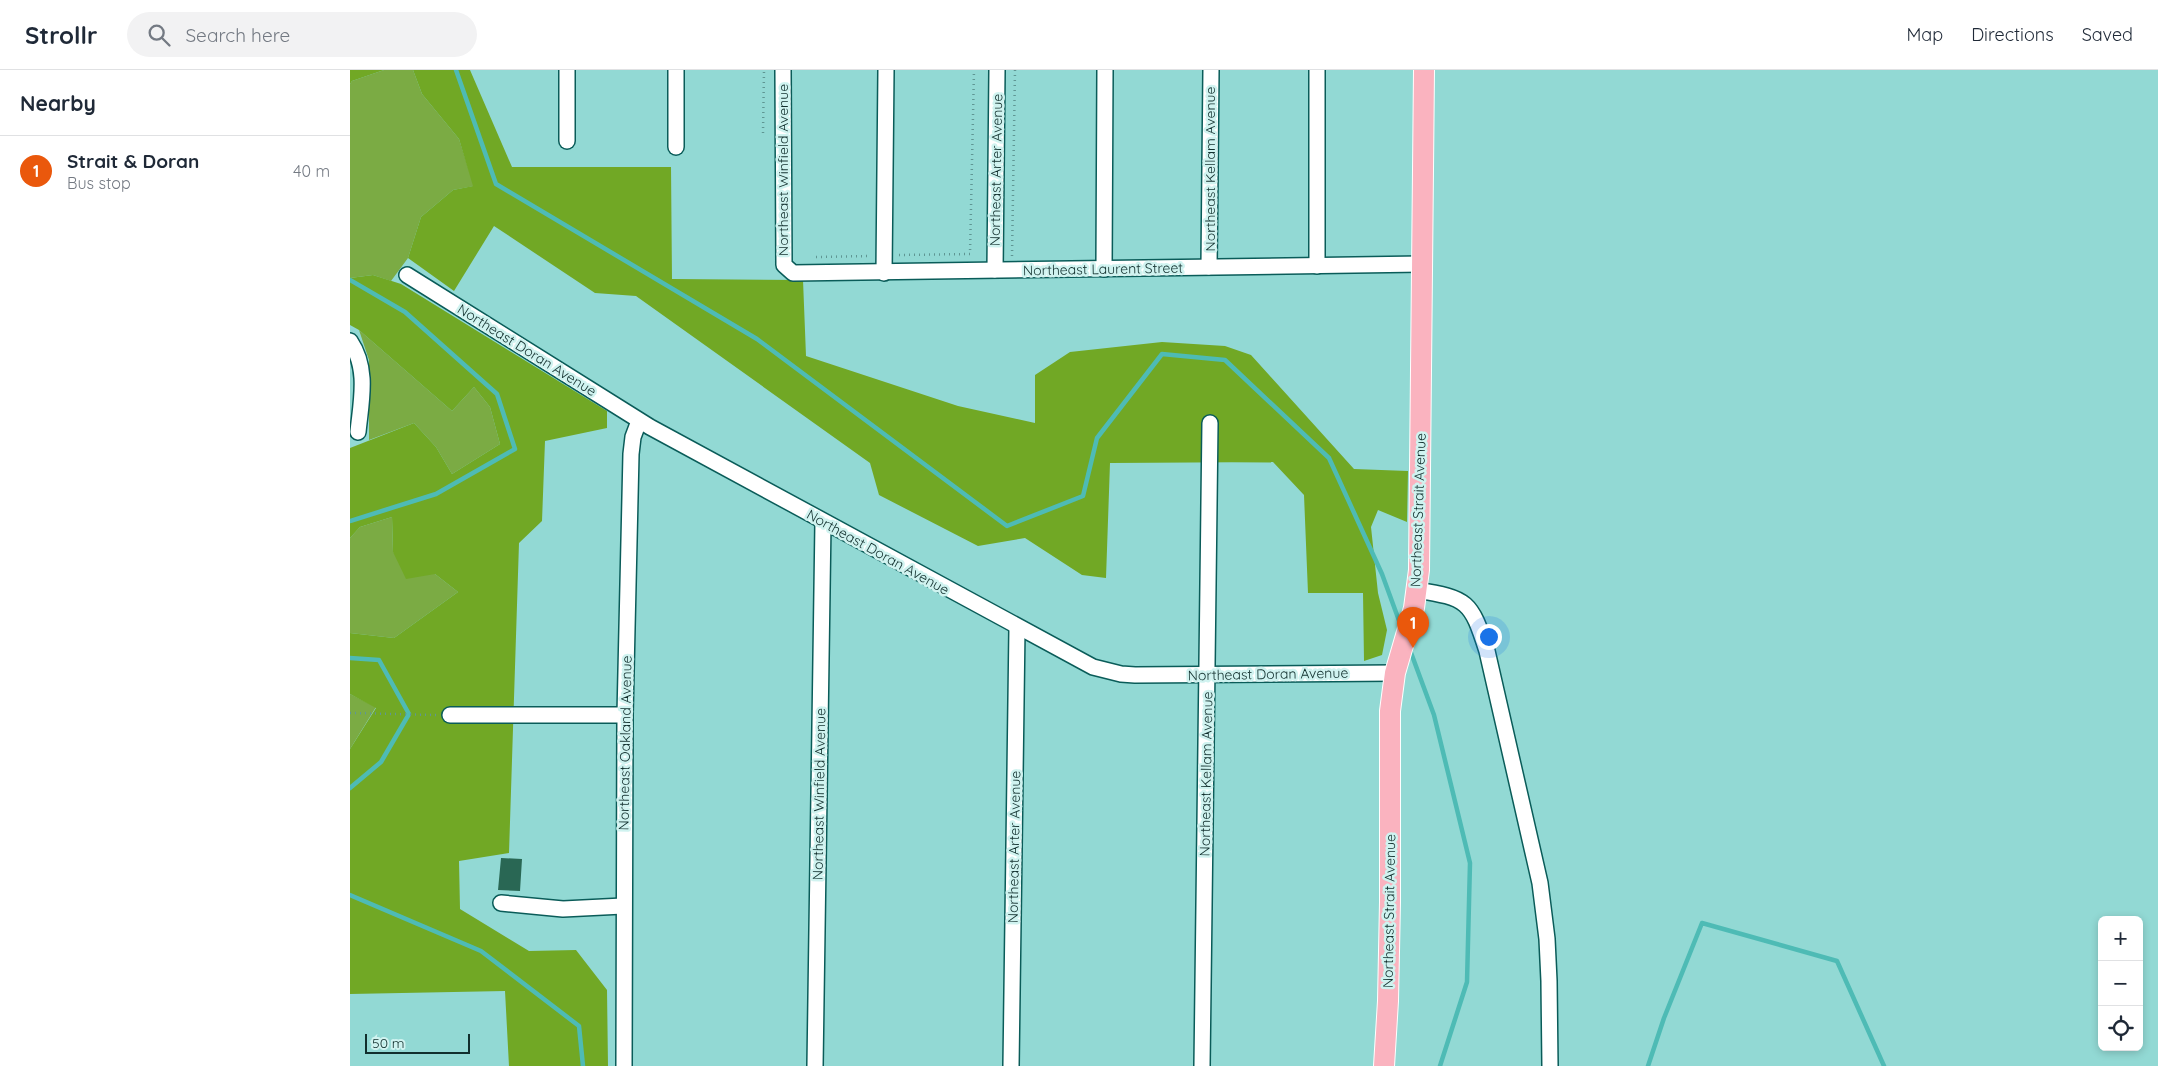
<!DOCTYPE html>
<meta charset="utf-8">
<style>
:root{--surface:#fff;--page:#f2f2f3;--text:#1f2937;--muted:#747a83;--line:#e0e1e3;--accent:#ea580c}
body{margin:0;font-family:Quicksand,sans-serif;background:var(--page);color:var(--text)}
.controls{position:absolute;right:15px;bottom:15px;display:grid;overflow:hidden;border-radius:8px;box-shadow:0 2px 8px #0003}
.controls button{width:45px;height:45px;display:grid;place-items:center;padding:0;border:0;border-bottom:1px solid var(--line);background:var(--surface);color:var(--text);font:25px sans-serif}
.scale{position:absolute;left:15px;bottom:12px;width:105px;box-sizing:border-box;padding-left:5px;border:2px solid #112f2d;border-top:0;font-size:14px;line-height:18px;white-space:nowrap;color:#112f2d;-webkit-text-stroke:4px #d0f3f0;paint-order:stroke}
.you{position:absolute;left:1138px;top:566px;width:18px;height:18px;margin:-12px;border:4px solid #fff;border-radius:50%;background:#1a73e8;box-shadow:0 0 0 8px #1a73e833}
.badge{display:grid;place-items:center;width:32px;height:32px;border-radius:50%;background:var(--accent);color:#fff;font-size:16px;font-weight:700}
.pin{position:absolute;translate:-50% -41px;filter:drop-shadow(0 1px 2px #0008)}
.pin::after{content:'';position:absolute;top:26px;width:18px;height:15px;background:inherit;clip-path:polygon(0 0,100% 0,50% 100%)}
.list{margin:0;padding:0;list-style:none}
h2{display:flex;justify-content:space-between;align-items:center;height:65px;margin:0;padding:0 20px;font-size:21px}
h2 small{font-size:16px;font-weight:400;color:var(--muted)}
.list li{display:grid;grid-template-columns:32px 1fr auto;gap:15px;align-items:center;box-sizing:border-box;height:70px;padding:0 20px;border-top:1px solid var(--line)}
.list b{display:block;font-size:19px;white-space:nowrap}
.list p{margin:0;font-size:16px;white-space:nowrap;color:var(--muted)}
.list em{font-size:16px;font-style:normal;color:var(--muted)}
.icon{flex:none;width:28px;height:28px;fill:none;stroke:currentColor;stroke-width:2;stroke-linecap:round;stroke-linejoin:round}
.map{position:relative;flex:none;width:1808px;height:996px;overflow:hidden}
header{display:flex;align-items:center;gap:30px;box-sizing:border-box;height:70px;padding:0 25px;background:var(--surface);border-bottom:1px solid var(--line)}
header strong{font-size:24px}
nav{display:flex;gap:28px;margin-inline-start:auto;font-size:18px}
.search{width:350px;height:45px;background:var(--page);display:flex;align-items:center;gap:12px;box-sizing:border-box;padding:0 18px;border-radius:28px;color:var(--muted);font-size:19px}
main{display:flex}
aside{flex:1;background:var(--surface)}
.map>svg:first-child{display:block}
.green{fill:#7bab44}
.forest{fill:#71a825}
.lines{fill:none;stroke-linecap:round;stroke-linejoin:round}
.stream{stroke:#4ebbb5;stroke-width:4.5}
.building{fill:#296754}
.minor-casing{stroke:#0a5c59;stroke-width:18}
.major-casing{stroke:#fff;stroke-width:22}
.path{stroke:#5f9693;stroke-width:2.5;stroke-dasharray:1 4;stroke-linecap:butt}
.minor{stroke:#fff;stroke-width:15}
.major{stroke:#fab3bf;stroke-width:20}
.labels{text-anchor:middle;stroke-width:5;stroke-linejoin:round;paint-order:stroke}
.street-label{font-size:14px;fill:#112f2d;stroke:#d0f3f0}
</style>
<header>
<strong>Strollr</strong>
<div class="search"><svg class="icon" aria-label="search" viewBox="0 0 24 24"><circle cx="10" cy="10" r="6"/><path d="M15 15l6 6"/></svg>Search here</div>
<nav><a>Map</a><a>Directions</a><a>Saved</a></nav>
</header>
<main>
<aside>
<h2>Nearby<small></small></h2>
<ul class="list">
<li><span class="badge">1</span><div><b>Strait &amp; Doran</b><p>Bus stop</p></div><em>40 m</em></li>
</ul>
</aside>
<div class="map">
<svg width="1808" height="996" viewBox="0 0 1808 996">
<rect width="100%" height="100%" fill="#92d9d4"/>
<!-- green -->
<g class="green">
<polygon points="34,0 63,0 72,24 109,69 124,116 103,120 71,147 58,188 41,211 23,205 0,208 0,14 2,11"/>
<polygon points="9,260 102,341 124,317 140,337 150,374 102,404 86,377 64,353 19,370 19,290"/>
<polygon points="42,447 43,482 85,504 108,522 44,568 0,563 0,468 10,457"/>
<polygon points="0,624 26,637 0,679"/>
</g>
<!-- forest -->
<g class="forest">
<polygon points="0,0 34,0 2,11 0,14"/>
<polygon points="63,0 120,0 162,97 321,97 322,209 453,210 456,286 608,336 685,353 685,305 720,282 812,272 875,276 901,285 1004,399 1058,401 1057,452 1028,440 1021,457 1028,523 1037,560 1032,585 1014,591 1013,523 958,523 954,425 923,392 760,393 756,508 732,505 675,468 628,476 529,425 520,393 286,226 245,223 144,156 104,221 58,188 71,147 103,120 123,116 109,69 72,24"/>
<polygon points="23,205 51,214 257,341 257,358 195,371 192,451 169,473 159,783 109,791 110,839 179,881 226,880 257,920 258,996 159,996 155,921 0,924 0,679 26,638 0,624 0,563 44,568 108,522 85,504 56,509 43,482 42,447 10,457 0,468 0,378 64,353 86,377 102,404 150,374 140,337 124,317 102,341 9,260 0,255 0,208"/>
</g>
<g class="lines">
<!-- stream -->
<g class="stream">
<polyline points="106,0 146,114 407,269 657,456 733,426 747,368 812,284 875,290 979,388 1032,504 1051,556"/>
<polyline points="0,210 55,242 147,324 165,379 86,424 0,451"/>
<polyline points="1060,580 1084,645 1120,793 1117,912 1090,996"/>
<polyline points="0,588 29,590 59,644 31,692 0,718"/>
<polyline points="0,825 131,881 229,956 233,996"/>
<polyline points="1298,996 1314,948 1352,853 1487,891 1534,996"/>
</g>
</g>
<!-- building -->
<polygon class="building" points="151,788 172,789 170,821 148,820"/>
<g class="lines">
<defs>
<g id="minor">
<polyline points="433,0 434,195 443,203 1072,194"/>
<polyline points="967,0 967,196"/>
<polyline points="217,71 217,0"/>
<polyline points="326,77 326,0"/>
<polyline points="859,197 861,0"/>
<polyline points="754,199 755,0"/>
<polyline points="645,200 647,0"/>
<polyline points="534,203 536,0"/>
<polyline points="57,205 300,357 743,597 771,604 785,605 1045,603"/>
<path d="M0,271c19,28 11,60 8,91"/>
<path d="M1066,520c52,8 55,11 71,61l53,232 7,56 2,42 1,85"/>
<polyline points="100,645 275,645"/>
<polyline points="151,833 213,839 273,836"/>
<polyline points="274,996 275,645 281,384 283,367 289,351"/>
<polyline points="465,996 473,452"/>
<polyline points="661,996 667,558"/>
<polyline points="852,996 860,353"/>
</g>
<polyline id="major" points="1034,996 1038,931 1040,832 1040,641 1045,603 1064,538 1069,500 1074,0"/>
</defs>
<!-- minor casing -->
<use href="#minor" class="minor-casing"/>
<!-- major casing -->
<use href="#major" class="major-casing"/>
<!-- path -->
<g class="path">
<polyline points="413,63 414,0"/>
<polyline points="549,185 620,184 624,0"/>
<polyline points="662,186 665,0"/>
<polyline points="466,187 521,186"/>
<polyline points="0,643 86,645"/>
</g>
<!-- minor -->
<use href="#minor" class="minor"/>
<!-- major -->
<use href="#major" class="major"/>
</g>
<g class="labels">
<!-- street labels -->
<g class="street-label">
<text transform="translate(860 99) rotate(-90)" y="5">Northeast Kellam Avenue</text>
<text transform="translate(433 100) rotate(-90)" y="5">Northeast Winfield Avenue</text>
<text transform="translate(646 100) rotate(-89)" y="5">Northeast Arter Avenue</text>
<text transform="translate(753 199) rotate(-1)" y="5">Northeast Laurent Street</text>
<text transform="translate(177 280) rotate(32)" y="5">Northeast Doran Avenue</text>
<text transform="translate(1068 440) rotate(-88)" y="5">Northeast Strait Avenue</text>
<text transform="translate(528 482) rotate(29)" y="5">Northeast Doran Avenue</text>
<text transform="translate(918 604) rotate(-1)" y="5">Northeast Doran Avenue</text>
<text transform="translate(275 673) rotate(-89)" y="5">Northeast Oakland Avenue</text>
<text transform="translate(856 704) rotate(-89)" y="5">Northeast Kellam Avenue</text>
<text transform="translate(469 724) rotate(-89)" y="5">Northeast Winfield Avenue</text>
<text transform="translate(664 777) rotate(-89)" y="5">Northeast Arter Avenue</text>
<text transform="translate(1039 841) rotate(-89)" y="5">Northeast Strait Avenue</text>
</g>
</g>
</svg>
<div class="controls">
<button>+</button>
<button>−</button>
<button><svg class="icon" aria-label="locate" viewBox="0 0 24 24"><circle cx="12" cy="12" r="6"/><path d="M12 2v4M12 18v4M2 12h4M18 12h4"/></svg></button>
</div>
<div class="scale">50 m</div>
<div class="you"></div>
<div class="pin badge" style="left:1063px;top:578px">1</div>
</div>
</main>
